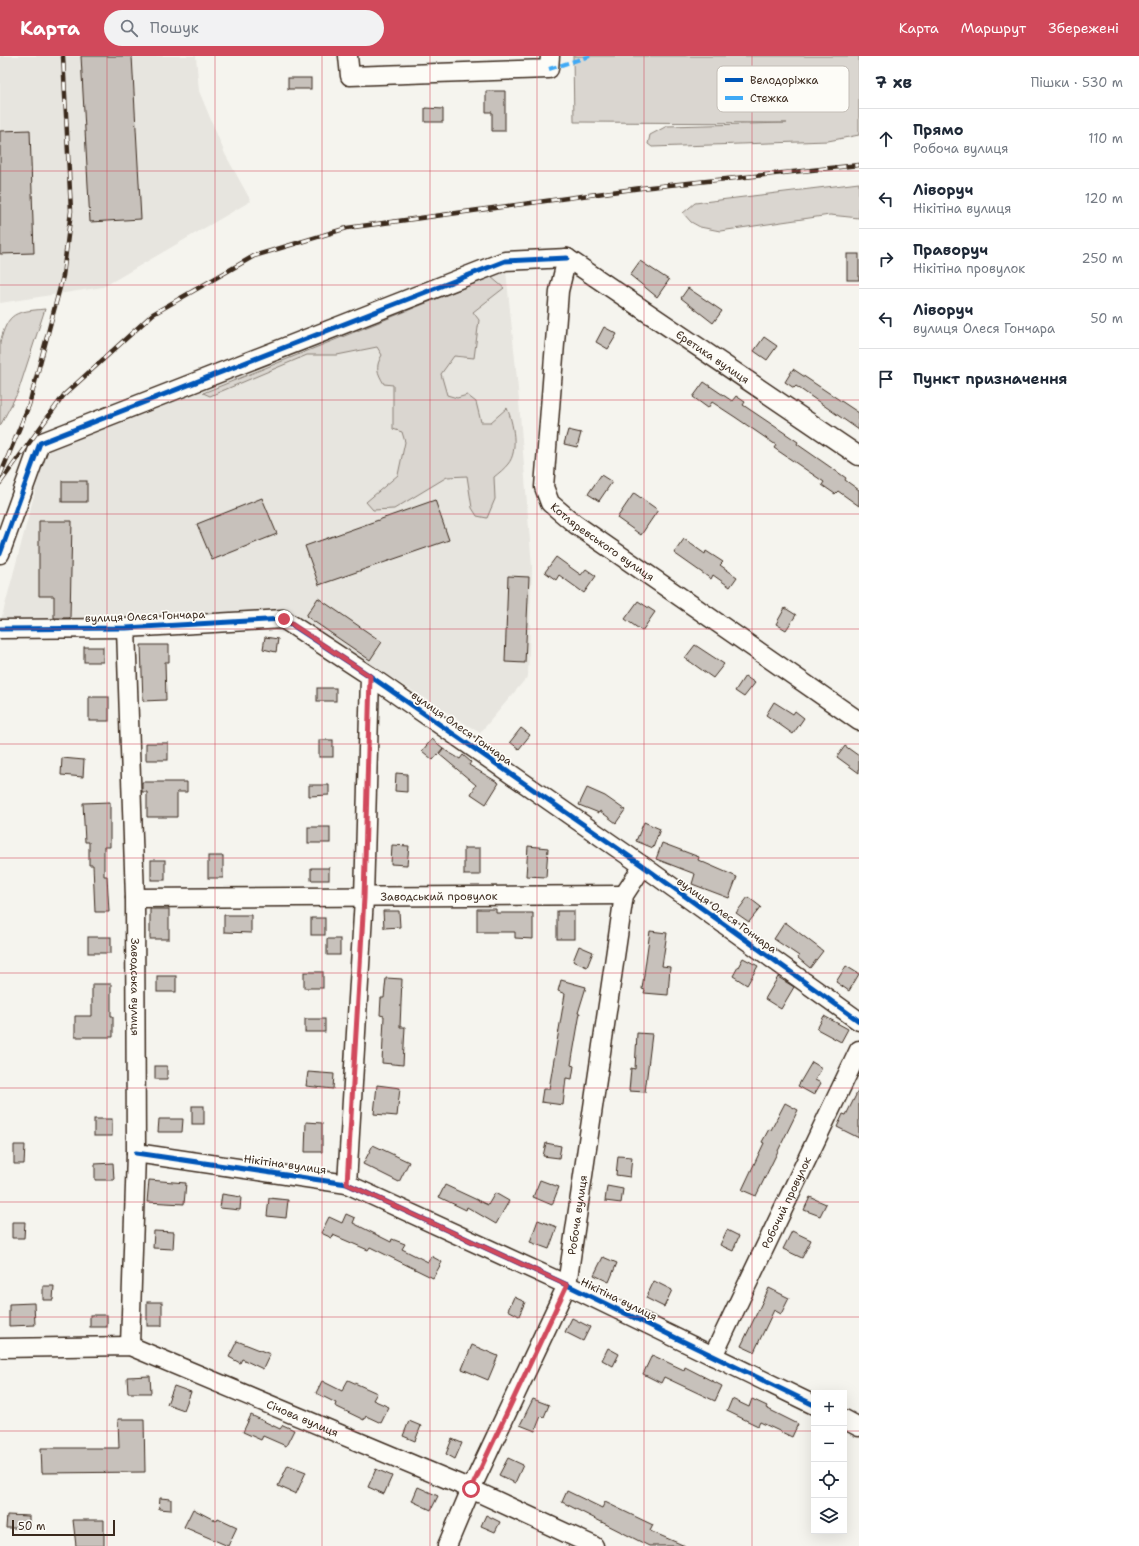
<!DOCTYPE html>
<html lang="uk">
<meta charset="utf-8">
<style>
:root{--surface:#fff;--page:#f2f2f3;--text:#1f2937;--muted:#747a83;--line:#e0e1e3;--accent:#d1495b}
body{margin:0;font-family:"Shantell Sans",sans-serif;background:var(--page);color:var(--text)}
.controls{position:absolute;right:12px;bottom:12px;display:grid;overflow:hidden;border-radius:0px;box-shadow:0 4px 16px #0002}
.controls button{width:36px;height:36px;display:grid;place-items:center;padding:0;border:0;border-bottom:1px solid var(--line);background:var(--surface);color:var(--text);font:20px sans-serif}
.scale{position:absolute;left:12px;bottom:10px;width:103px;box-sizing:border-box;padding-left:4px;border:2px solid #3b2a1e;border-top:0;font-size:11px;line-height:14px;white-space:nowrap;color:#3b2a1e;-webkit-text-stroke:3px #fdfcf7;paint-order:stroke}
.stop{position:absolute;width:12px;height:12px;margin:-9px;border:3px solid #d1495b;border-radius:50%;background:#fff}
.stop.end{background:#d1495b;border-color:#fff;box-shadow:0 1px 4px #0008}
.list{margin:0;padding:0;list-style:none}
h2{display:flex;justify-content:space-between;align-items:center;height:52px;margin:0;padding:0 16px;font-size:17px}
h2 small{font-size:13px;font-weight:400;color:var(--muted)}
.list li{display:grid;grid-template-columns:26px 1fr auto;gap:12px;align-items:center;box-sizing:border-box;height:60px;padding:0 16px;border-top:1px solid var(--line)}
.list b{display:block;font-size:15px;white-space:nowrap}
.list p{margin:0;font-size:13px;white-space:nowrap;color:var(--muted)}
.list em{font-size:13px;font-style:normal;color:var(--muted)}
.icon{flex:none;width:22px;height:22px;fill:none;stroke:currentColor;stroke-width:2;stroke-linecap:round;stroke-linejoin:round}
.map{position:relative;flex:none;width:859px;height:1490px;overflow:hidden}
header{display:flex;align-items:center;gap:24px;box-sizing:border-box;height:56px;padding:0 20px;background:var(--accent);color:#fff}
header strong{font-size:19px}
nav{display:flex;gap:22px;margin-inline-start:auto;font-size:14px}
.search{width:280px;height:36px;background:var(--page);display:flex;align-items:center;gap:10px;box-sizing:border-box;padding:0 14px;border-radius:22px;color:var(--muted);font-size:15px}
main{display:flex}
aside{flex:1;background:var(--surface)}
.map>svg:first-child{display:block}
.built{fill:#e7e5df}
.green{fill:#dad6d0;stroke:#8a8077}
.building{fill:#c7c1bb;stroke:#3b2a1e}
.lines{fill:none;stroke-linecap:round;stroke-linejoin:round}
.minor-casing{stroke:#3b2a1e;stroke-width:21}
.minor{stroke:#fdfcf7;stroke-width:18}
.rail-casing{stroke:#3b2a1e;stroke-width:4.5}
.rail{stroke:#fdfcf7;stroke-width:3;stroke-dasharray:9;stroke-linecap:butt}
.quiet{stroke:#3fa9f5;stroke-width:4;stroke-dasharray:8 4;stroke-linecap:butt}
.cycleway-casing{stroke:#fdfcf7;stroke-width:8}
.cycleway{stroke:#0057b8;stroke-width:5}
.route{stroke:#d1495b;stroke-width:5}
.grid{fill:none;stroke:#d1495b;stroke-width:1;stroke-opacity:0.55}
.labels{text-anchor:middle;stroke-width:3.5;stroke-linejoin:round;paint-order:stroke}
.street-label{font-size:11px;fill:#3b2a1e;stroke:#fdfcf7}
.key{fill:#fdfcf7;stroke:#c3bdb6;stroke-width:1}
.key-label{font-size:11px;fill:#3b2a1e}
</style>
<header>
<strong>Карта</strong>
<div class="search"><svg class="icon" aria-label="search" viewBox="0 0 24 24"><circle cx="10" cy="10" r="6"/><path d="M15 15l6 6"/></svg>Пошук</div>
<nav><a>Карта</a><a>Маршрут</a><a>Збережені</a></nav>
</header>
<main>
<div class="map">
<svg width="859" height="1490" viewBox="0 0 859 1490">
<rect width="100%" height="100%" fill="#f5f4ee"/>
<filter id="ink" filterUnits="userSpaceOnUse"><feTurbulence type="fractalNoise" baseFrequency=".025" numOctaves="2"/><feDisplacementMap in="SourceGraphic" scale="8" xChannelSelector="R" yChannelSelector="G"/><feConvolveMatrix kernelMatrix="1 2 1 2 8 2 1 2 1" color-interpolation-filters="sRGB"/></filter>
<g filter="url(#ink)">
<!-- built -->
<g class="built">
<polygon points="0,0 196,0 199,35 225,98 251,145 103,231 0,247"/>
<polygon points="505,205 518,333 532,511 528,620 480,677 283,554 0,568 47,390"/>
</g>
<!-- green -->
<g class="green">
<polygon points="573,0 859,0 859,79 828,85 652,91 648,88 650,79 667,70 787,67 574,66"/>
<polygon points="859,127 859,162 830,159 720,175 700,171 691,166 683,157 695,147"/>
<path d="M491,221l13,11 -31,24 6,8 -5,38 -20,-2 -13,18 6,21 10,3 10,-3 9,7 5,20h10l16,-14c6,14 12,43 1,56 -4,5 -9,9 -14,13l1,22 -8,19 -10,-2 -5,-8 -5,-32 -20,1 -53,32 -21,1 -7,-8 32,-27 7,-33 -3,-10 -9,-3v-44l-9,-1c-7,-12 -9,-17 -2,-29l-5,-8 -40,8h-30l-97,41 -7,-3z"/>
<path d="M45,253l-27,83 -18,34v-83c8,-32 16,-31 45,-34z"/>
</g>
<!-- building -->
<g class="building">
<polygon points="81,0 132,0 141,163 90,166"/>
<rect x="288" y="22" width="23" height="11"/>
<polygon points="486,35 505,35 505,75 492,75 492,56 486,56"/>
<polygon points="425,52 443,53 443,66 425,66"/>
<polygon points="30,74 34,197 0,198 0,75"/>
<rect x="847" y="198" width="12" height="26"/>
<polygon points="640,205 669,224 657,241 630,219"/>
<polygon points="688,232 722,255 713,267 681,242"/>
<polygon points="604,271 617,278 608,293 596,286"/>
<polygon points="764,281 777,290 767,304 754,295"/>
<polygon points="793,313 859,357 859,374 796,330 794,332 785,326"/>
<polygon points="704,326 732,345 736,340 745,346 743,349 798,386 797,388 846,422 845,424 859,434 859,450 838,435 835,438 822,429 824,426 774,392 776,389 735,361 712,346 708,352 693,341"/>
<polygon points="568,374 581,377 577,391 564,388"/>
<polygon points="601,419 612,426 599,445 588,438"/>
<rect x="62" y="425" width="25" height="21"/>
<polygon points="634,437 658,454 641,479 617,462"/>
<polygon points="262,442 277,478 212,504 197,468"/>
<polygon points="435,444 449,484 319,529 305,490"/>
<polygon points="39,465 72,465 70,562 54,562 54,540 39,540"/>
<polygon points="684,483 705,498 706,495 723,506 720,509 737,521 730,531 713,519 711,523 674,497"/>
<polygon points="556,501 581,519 586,513 596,520 584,537 559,519 556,524 545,516"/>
<polygon points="508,520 529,521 525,607 505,606"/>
<polygon points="318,542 382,586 370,604 306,560"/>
<polygon points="638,545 655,556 642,575 625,563"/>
<polygon points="785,552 796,559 786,574 776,568"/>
<polygon points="265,581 278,583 276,596 263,593"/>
<polygon points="141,589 169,589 169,606 165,606 166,644 143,645"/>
<polygon points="695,589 724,608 713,622 685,602"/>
<rect x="84" y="591" width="19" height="15"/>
<polygon points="745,620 755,627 744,641 735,635"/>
<rect x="317" y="632" width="19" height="13"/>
<rect x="89" y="641" width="20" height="24"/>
<polygon points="774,646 793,658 795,655 804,662 793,678 766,659"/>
<polygon points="521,672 530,679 519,693 510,686"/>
<polygon points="432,683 443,692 433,704 422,695"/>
<rect x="319" y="684" width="14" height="17"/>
<rect x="146" y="687" width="22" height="17"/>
<polygon points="845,690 859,700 859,717 837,701"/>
<polygon points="443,693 460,703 463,699 471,706 469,709 499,727 486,748 471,738 476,729 439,698"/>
<polygon points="62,702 84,704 83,721 61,719"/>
<polygon points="396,717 407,718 407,736 395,735"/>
<polygon points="142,726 187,726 187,736 177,736 177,761 147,761 147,736 142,736"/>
<polygon points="309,729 329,729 329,739 309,740"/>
<polygon points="587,732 605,740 625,754 616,767 600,755 599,757 579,749"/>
<polygon points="110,746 110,791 104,791 104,820 107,820 109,856 95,856 93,809 89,809 89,786 85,786 83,747"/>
<polygon points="644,766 660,773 653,792 636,785"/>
<rect x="308" y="771" width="22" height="16"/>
<polygon points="662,787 699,801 698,804 737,821 729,842 692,828 695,818 656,803"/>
<polygon points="392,789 409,790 407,809 391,808"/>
<polygon points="528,790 548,792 546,821 526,820"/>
<rect x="464" y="792" width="16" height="27"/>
<rect x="208" y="800" width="15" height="22"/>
<rect x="151" y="804" width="14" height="20"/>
<rect x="311" y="812" width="18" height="12"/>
<polygon points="748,841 761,851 749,866 736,857"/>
<rect x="150" y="853" width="19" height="30"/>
<polygon points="477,853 496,853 496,857 533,857 533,883 515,882 515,876 477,876"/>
<polygon points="383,855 399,855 400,871 384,872"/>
<rect x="557" y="855" width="17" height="28"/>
<polygon points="224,859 251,859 251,877 224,876"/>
<rect x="311" y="862" width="14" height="17"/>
<polygon points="785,866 823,895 810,912 798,902 799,900 774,883"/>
<polygon points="650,875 667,877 662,910 670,911 668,939 644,937 645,934 642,933"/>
<rect x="88" y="881" width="23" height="16"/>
<rect x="327" y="883" width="13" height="16"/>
<polygon points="579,890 593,896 587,911 573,905"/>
<polygon points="743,902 758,910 747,929 733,920"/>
<polygon points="846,910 859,918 849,935 836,926"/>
<rect x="304" y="916" width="19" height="16"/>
<rect x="157" y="920" width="19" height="16"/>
<polygon points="778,921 794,931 781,953 765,943"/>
<polygon points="386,922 402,923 400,971 405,971 403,1009 382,1007 384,960 380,959 381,942 384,942"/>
<polygon points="561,924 586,931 578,957 580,957 571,1009 574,1010 572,1023 566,1022 563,1049 541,1046 543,1033 549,1033 565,938 558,935"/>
<polygon points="92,928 111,928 111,960 113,960 113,981 75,981 75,960 92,960"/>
<polygon points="824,960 848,973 841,986 817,973"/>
<rect x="305" y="963" width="20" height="13"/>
<polygon points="637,977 652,978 645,1036 629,1035 631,1012 635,1013"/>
<polygon points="812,1006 822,1012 815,1024 821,1027 814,1039 798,1030"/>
<rect x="155" y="1010" width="12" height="13"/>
<polygon points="308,1016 334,1018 333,1033 306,1030"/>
<polygon points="377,1029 400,1032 397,1060 374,1058"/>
<polygon points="859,1033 859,1082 837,1071 843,1058 846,1059"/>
<polygon points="785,1047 798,1054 756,1140 742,1134 764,1087 762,1086 769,1073 771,1074"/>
<rect x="192" y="1050" width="12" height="18"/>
<rect x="94" y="1063" width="18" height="17"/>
<polygon points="159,1063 183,1063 182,1076 158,1076"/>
<polygon points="306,1066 322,1067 322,1096 305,1096"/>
<polygon points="546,1087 561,1090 559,1102 543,1100"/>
<polygon points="14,1089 25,1089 24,1108 14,1108"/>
<polygon points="373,1089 409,1106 399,1126 363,1108"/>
<polygon points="618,1100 632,1101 630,1121 616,1119"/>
<polygon points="113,1107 114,1124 95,1124 95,1108"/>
<polygon points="149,1124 186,1127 184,1148 147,1146"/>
<polygon points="540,1124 559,1131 552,1149 533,1141"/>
<polygon points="445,1129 488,1149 495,1137 509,1145 496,1168 467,1151 466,1154 439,1141"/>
<polygon points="607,1130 623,1133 621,1147 605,1145"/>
<polygon points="222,1138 241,1141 240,1154 220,1152"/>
<polygon points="810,1141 826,1148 820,1160 804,1154"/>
<polygon points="269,1142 288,1144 286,1162 267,1160"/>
<polygon points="346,1158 355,1162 353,1167 391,1186 392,1183 405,1188 402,1193 428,1206 431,1200 442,1206 433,1222 370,1191 368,1194 333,1179 332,1182 321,1177 329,1161 342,1167"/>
<polygon points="538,1164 557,1171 549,1193 530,1186"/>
<polygon points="12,1166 25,1166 24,1182 12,1182"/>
<polygon points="727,1174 739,1180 733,1195 720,1189"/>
<polygon points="154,1175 174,1176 173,1193 153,1192"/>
<polygon points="792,1175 811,1184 802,1202 783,1193"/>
<polygon points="603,1201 617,1207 609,1226 594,1219"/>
<polygon points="654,1225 672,1234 664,1251 646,1242"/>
<polygon points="43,1230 54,1230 53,1244 43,1244"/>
<polygon points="769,1232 789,1242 781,1258 774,1254 754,1296 741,1290"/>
<polygon points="514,1241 525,1246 519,1260 508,1254"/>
<rect x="147" y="1246" width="15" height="24"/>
<polygon points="34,1247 35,1269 9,1270 9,1248"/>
<rect x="90" y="1259" width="17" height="12"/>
<polygon points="572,1262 590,1271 583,1285 565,1276"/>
<polygon points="237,1285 270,1298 263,1313 242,1303 240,1307 229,1301"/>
<polygon points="472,1289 498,1300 488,1324 462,1313"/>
<polygon points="608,1292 619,1298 613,1310 602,1304"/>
<polygon points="652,1299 684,1314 685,1311 722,1330 715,1345 664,1321 661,1327 643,1318"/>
<polygon points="150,1320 151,1337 128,1337 127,1321"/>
<polygon points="348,1324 377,1337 373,1344 389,1351 381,1367 366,1360 364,1364 335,1350 336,1347 316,1337 322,1325 342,1335"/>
<polygon points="174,1330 191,1336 184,1354 167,1348"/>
<polygon points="533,1343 549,1349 544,1361 541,1360 535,1375 520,1369"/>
<polygon points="732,1343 749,1351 752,1343 767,1350 766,1352 798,1368 792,1381 760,1366 758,1370 727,1355"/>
<polygon points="251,1359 280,1373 283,1369 294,1374 286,1390 263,1380 261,1384 243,1376"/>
<polygon points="118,1363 144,1363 145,1416 42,1417 41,1392 119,1392"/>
<polygon points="409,1365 421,1370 415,1385 403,1380"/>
<polygon points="452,1383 462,1387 455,1403 446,1398"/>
<polygon points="508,1402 523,1409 515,1427 499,1419"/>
<polygon points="288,1409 306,1416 296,1438 278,1430"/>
<polygon points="376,1413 392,1420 384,1438 368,1431"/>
<polygon points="418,1431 438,1440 431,1454 412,1445"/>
<polygon points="567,1435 602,1452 605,1446 634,1460 653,1469 650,1475 685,1490 649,1490 562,1446"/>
<polygon points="160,1442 171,1443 171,1454 159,1453"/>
<polygon points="193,1453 216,1465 218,1462 237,1471 228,1490 184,1471"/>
<polygon points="7,1459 29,1460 29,1472 6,1472"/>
<polygon points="486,1459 500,1466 495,1476 481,1470"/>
<polygon points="73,1464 104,1464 104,1490 76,1490"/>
</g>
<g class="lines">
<defs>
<g id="minor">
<polyline points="348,0 350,20 549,13 550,0"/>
<path id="s1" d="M567,202l-8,33 -15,196 6,16 25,21 284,197"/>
<path id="s2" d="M567,202l292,198"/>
<polyline points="0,498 40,387 505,205 567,202"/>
<path id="s3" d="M126,572l9,270 1,255 -6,193"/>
<polyline points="0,573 126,572 283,563 370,620 643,810 859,965"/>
<path id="s4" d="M135,842l489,-3"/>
<polyline points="136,1097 347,1128 567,1229 814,1349"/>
<polyline points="347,1128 364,842 370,620"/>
<path id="s5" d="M0,1292l130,-2 341,143 123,57"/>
<path id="s6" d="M713,1300l146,-306"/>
<polyline points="844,1363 859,1371"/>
<path id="s7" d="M447,1490l24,-57 96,-204 57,-390 19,-29"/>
</g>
</defs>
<!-- minor casing -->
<use href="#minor" class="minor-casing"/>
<!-- minor -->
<use href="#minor" class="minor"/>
<defs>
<g id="rail">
<polyline points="0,420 29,349 63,220 71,155 63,0"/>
<polyline points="0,427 64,339 153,258 254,200 347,172 641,132 859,109"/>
</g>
</defs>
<!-- rail casing -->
<use href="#rail" class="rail-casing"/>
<!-- rail -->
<use href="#rail" class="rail"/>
<!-- quiet -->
<polyline class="quiet" points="549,13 590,0"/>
<defs>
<g id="cycleway">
<polyline points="0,498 40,387 505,205 567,202"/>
<polyline points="0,573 126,572 283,563 370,620 643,810 859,965"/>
<polyline points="136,1097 347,1128 567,1229 814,1349"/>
</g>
</defs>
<!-- cycleway casing -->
<use href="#cycleway" class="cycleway-casing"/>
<!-- cycleway -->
<use href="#cycleway" class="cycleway"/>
</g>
</g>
<g class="lines" filter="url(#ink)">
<!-- route -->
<polyline class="route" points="284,563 370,620 364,842 347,1128 567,1229 471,1433"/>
</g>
<!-- grid -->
<path class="grid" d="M107,0v1490M215,0v1490M322,0v1490M430,0v1490M537,0v1490M644,0v1490M752,0v1490M0,115h859M0,229h859M0,344h859M0,458h859M0,573h859M0,688h859M0,802h859M0,917h859M0,1032h859M0,1146h859M0,1261h859M0,1375h814M844,1375h15"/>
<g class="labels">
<!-- street labels -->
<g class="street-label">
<text dy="4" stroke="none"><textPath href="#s2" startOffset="176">Єретика вулиця</textPath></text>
<text dy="4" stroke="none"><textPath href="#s1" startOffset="313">Котляревського вулиця</textPath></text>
<text transform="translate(145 560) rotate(-2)" y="4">вулиця Олеся Гончара</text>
<text transform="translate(462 672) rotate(35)" y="4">вулиця Олеся Гончара</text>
<text dy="4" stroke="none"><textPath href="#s4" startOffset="304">Заводський провулок</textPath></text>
<text transform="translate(727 859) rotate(36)" y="4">вулиця Олеся Гончара</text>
<text dy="4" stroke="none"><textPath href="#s3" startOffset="359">Заводська вулиця</textPath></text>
<text transform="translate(285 1108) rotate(8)" y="4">Нікітіна вулиця</text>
<text dy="4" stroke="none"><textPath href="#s6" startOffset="170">Робочий провулок</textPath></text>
<text dy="4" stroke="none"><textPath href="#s7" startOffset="358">Робоча вулиця</textPath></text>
<text transform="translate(619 1243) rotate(26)" y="4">Нікітіна вулиця</text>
<text dy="4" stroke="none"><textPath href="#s5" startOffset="317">Січова вулиця</textPath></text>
</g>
</g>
<!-- legend -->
<rect x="717" y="10" width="132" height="46" rx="6" class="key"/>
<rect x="725" y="22" width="18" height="4" fill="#0057b8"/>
<rect x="725" y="40" width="18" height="4" fill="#3fa9f5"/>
<g class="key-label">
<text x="750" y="28">Велодоріжка</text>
<text x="750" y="46">Стежка</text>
</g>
</svg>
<div class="controls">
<button>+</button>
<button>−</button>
<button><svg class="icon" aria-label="locate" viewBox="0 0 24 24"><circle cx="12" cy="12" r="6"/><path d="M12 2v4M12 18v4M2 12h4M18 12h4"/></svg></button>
<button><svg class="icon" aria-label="layers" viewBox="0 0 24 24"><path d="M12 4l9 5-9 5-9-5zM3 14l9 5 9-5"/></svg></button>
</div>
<div class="scale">50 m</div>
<div class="stop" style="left:471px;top:1433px"></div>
<div class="stop end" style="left:284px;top:563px"></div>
</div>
<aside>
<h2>7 хв<small>Пішки · 530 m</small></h2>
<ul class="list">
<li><svg class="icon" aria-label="ahead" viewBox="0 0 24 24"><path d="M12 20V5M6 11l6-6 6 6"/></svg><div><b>Прямо</b><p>Робоча вулиця</p></div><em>110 m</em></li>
<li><svg class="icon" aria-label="left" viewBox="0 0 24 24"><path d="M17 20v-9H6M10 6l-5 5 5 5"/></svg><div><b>Ліворуч</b><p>Нікітіна вулиця</p></div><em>120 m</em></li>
<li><svg class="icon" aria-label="right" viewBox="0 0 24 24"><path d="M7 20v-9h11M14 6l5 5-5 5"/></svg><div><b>Праворуч</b><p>Нікітіна провулок</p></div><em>250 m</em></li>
<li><svg class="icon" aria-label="left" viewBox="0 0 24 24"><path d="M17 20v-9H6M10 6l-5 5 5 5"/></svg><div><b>Ліворуч</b><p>вулиця Олеся Гончара</p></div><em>50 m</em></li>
<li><svg class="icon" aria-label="arrive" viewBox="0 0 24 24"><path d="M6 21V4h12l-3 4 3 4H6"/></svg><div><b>Пункт призначення</b></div></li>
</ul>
</aside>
</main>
